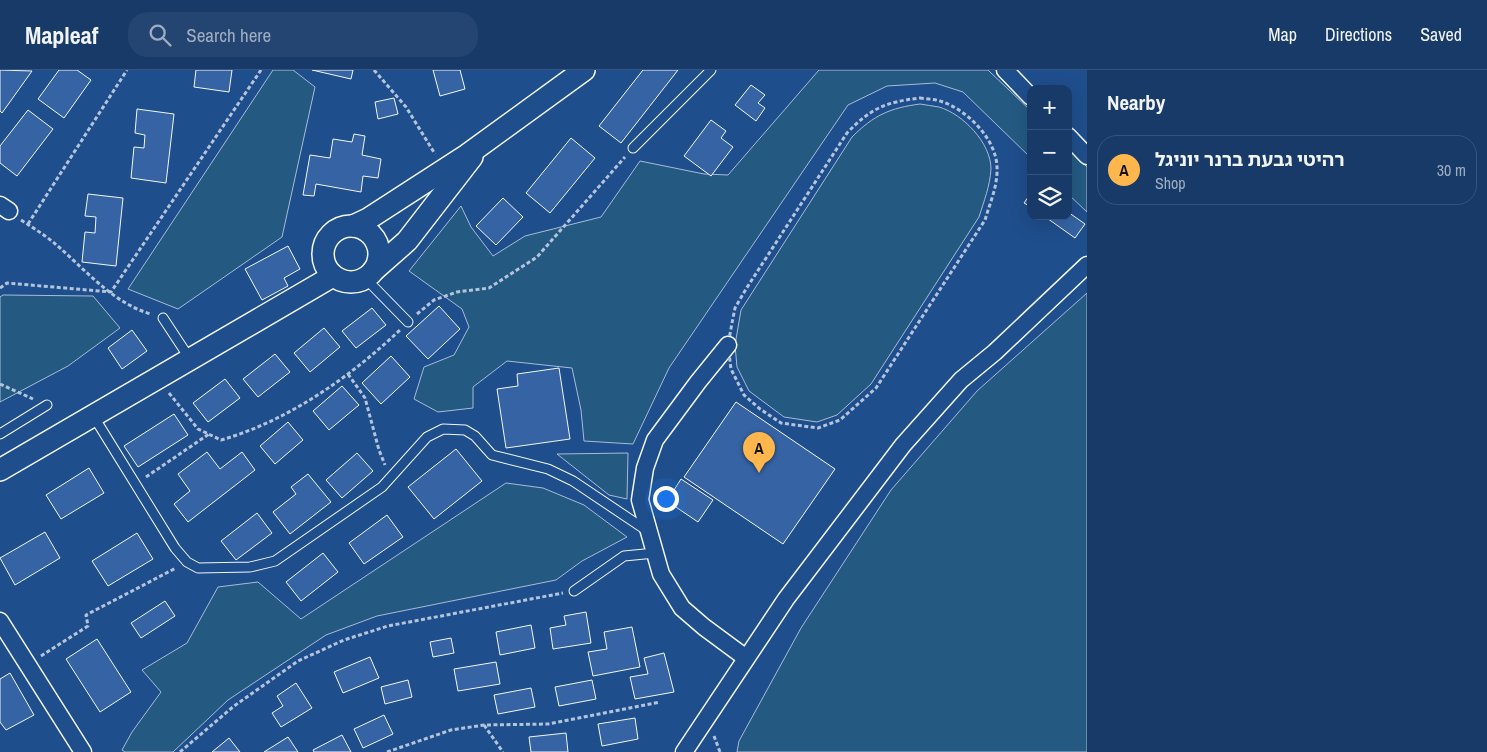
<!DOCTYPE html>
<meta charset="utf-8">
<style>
:root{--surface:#173a69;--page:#244571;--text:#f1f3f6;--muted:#9eadc0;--line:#36547d;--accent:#ffb74d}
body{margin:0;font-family:"Archivo Narrow","Noto Sans Hebrew",sans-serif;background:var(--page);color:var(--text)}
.controls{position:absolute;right:15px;top:15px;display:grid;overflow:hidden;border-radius:10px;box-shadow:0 5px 20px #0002}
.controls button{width:45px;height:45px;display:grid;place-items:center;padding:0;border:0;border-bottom:1px solid var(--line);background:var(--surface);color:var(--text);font:25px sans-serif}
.you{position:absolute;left:665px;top:428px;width:18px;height:18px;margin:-12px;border:4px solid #fff;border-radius:50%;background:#1a73e8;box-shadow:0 0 0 8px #1a73e833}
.badge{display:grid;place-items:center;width:32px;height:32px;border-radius:50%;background:var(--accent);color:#111;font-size:16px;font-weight:700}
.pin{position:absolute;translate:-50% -41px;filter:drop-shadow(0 1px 2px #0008)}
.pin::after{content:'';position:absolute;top:26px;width:18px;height:15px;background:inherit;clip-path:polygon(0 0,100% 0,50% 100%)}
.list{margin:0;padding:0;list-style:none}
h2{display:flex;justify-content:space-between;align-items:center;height:65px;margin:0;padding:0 20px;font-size:21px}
h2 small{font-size:16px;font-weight:400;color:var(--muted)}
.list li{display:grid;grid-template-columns:32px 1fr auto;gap:15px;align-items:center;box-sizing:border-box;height:70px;margin:0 10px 10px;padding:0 10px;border:1px solid var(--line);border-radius:20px}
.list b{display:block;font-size:19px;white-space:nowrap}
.list p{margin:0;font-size:16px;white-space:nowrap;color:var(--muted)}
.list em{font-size:16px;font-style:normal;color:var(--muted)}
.icon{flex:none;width:28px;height:28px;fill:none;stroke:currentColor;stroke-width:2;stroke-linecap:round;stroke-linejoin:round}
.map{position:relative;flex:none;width:1087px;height:682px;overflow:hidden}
header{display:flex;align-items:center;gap:30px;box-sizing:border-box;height:70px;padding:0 25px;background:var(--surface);border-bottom:1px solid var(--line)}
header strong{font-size:24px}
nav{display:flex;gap:28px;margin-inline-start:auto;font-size:18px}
.search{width:350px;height:45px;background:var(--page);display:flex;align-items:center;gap:12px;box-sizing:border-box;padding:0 18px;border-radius:20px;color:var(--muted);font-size:19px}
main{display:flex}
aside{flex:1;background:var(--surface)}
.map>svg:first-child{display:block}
.green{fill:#245a82;stroke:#a8bbd7}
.building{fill:#3563a3;stroke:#f2f6ff}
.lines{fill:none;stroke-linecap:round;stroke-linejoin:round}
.service-casing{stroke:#f2f6ff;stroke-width:11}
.minor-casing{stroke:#f2f6ff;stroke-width:19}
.tertiary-casing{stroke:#f2f6ff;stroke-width:24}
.path{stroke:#b3c4dc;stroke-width:3;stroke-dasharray:4 2.5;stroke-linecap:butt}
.service{stroke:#1f4e8c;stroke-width:9}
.minor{stroke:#1f4e8c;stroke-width:16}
.tertiary{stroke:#1f4e8c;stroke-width:21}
</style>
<header>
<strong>Mapleaf</strong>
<div class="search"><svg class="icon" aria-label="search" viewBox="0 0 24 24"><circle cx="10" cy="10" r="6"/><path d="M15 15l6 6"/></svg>Search here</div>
<nav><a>Map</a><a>Directions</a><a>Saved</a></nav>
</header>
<main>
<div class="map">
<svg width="1087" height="682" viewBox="0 0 1087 682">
<rect width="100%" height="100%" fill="#1f4e8c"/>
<!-- green -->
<g class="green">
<polygon points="273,0 293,0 315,17 282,167 178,239 128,219"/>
<polygon points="819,0 988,0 1031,41 1031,88 963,22 935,13 887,16 848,35 669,298 633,374 584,371 581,340 572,298 507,291 473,317 473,338 438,342 414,329 424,297 454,285 469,257 462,239 409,201 461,136 471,157 493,186 525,166 601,147 640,91 704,104 728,105"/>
<path d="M920,34c6,1 13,2 19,3 24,7 52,36 52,62 -1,17 -7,32 -12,48l-108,167 -34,31 -20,7 -33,-5 -35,-26 -12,-24 -2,-22 6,-35 111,-173c22,-22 38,-29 68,-33z"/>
<polygon points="1068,78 1087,97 1087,142 1068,124"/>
<polygon points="1087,223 1087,682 737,682 739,671 801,558 891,420 977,321"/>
<polygon points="3,225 93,226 120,258 68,296 0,332 0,227"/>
<polygon points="628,383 627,429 609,425 557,384"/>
<polygon points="506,413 543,418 584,435 627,467 582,491 556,510 377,546 326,565 228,630 173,682 125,682 122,680 132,662 161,622 142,600 187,573 218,517 258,512 301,549"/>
</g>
<!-- building -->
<g class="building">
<polygon points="0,0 32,1 2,43 0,41"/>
<polygon points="59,0 77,0 91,10 64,48 38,29"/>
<polygon points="196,0 232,0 229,22 194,17"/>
<polygon points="312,0 353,0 351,9"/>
<polygon points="433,0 460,0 465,19 440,26"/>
<polygon points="643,0 678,0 621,73 599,56"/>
<polygon points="751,15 765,25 758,33 765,38 756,51 735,35"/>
<polygon points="394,28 398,44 378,49 375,32"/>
<polygon points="137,39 174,44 166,113 131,108 134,77 144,78 145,65 135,63"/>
<polygon points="28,40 53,59 17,106 0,93 0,76"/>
<polygon points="711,50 726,61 721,68 733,77 711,106 684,86"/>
<polygon points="354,64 365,66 362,85 381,89 378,108 363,106 361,122 316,114 314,126 303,125 310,85 330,88 333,69 352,72"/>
<polygon points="571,68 595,88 550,143 526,123"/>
<polygon points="1031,123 1031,137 1024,133"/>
<polygon points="88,124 123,128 116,196 82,192 85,162 95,163 96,147 85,146"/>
<polygon points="503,128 523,147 496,175 476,156"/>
<polygon points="1068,142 1085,154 1075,168 1044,146 1068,146"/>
<polygon points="288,176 300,199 284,208 288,216 262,230 245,199"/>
<polygon points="439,236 460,259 428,289 406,266"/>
<polygon points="372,238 386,255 356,278 342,261"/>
<polygon points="324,258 340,277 310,302 294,283"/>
<polygon points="132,260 147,281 122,299 108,278"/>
<polygon points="275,284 290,302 258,327 243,309"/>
<polygon points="391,286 410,307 381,334 362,313"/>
<polygon points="559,298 570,369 506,378 497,319 518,316 517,304"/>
<polygon points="225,309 240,328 208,352 193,333"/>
<polygon points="342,316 359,335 329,360 313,341"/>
<polygon points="736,332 835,399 783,474 684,407"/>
<polygon points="174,344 188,365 138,397 124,376"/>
<polygon points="288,352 303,370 275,394 260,376"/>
<polygon points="456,379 482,411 434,449 408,417"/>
<polygon points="207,382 220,399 242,382 255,400 188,452 174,434 190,421 178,404"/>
<polygon points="357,383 373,401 342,428 326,410"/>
<polygon points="89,398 104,423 61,449 46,425"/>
<polygon points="308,404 331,432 290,464 273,442 296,424 291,417"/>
<polygon points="681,409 713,430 698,452 667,431"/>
<polygon points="257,443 272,463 236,490 221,471"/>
<polygon points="387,445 403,467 364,494 349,473"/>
<polygon points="45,462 60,488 15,515 0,488"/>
<polygon points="137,463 153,489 108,516 92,491"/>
<polygon points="323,483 338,502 301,531 286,512"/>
<polygon points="165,531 175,546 141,568 131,553"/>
<polygon points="586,542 591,573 553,579 550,558 566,555 564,546"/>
<polygon points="531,555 535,578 500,585 496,562"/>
<polygon points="632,557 640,597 593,606 588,582 607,579 604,562"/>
<polygon points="451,568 454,583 433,587 430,572"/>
<polygon points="97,569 131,622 100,642 66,589"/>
<polygon points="664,583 674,622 635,629 630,607 648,604 644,588"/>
<polygon points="370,587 379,608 343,623 334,602"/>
<polygon points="496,592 500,614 458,621 454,599"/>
<polygon points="10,603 34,645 6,660 0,652 0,609"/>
<polygon points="408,610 412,627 385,634 381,617"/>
<polygon points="592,610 596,629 559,636 555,617"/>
<polygon points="296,613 312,638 281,657 272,643 283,636 277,626"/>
<polygon points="531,618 535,637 498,644 494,625"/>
<polygon points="384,645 393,664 363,678 354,659"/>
<polygon points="635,648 638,669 602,676 598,654"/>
<polygon points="566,663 568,682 531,682 529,667"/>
<polygon points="342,665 351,682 314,682 313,680"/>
<polygon points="288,667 298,682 264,682"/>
<polygon points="229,668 240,682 212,682"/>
</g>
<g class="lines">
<defs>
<g id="service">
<polyline points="633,78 711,0"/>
<polyline points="365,208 408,252"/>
<polyline points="163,248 190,289"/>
<polyline points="94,347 175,478 187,492 198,498 250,497 275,491 382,417 427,367 443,359 465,360 475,366 492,385 548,399 573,411 649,462"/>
<polyline points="0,364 47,335"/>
<polyline points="574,521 624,486 655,483"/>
</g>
<g id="minor">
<polyline points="1005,0 1031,27"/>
<polyline points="1068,66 1087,86"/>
<polyline points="0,135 9,141"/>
<polyline points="728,275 698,312 655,370 645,398 640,430 661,504 682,538 704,557 746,588"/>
<polyline points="0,551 83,682"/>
<polyline points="684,682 786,529 903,375 961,310 995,282 1087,195"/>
</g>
<g id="tertiary">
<polyline points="353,156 368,149 467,85 584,0"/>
<circle cx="351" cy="184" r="28"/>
<polyline points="373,201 407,171 472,87"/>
<polyline points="0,400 333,206"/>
</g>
</defs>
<!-- service casing -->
<use href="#service" class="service-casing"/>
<!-- minor casing -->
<use href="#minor" class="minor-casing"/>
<!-- tertiary casing -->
<use href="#tertiary" class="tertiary-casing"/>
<!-- path -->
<g class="path">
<polyline points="374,0 406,37 435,84"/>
<path d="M920,28c7,1 16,1 23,4 25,9 53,37 54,65 1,18 -7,36 -12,53l-109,168 -36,32 -22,8 -37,-5 -21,-14 -16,-14 -13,-26 -3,-24 4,-22 3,-15 11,-19 101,-156c24,-25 39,-31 73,-35z"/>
<path d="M21,150c11,7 22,14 32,22 30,25 59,61 98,72"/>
<polyline points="28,154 127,0"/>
<polyline points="0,218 7,213 111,222 261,0"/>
<polyline points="417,244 434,230 457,222 489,218 537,187 625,87"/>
<polyline points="348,304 365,328 379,380 385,395"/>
<polyline points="0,314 33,329"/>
<path d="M169,323l29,36 23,11c67,-19 129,-63 179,-110"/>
<polyline points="146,407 209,364"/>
<polyline points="41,586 88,556 86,545 176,498"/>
<polyline points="484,655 503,682"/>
<polyline points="714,666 720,682"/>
<polyline points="180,682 234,636 298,591 344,570 388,556 563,523"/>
<polyline points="387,682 451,660 484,655 548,654 660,632"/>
</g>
<!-- service -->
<use href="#service" class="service"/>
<!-- minor -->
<use href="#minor" class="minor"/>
<!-- tertiary -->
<use href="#tertiary" class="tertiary"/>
</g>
</svg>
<div class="controls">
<button>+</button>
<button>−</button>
<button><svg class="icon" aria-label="layers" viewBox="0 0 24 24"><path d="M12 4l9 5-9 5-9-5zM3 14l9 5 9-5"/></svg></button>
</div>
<div class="you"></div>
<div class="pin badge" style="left:759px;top:403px">A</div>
</div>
<aside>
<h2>Nearby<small></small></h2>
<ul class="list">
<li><span class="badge">A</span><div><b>רהיטי גבעת ברנר יוניגל</b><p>Shop</p></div><em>30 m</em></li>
</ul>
</aside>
</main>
